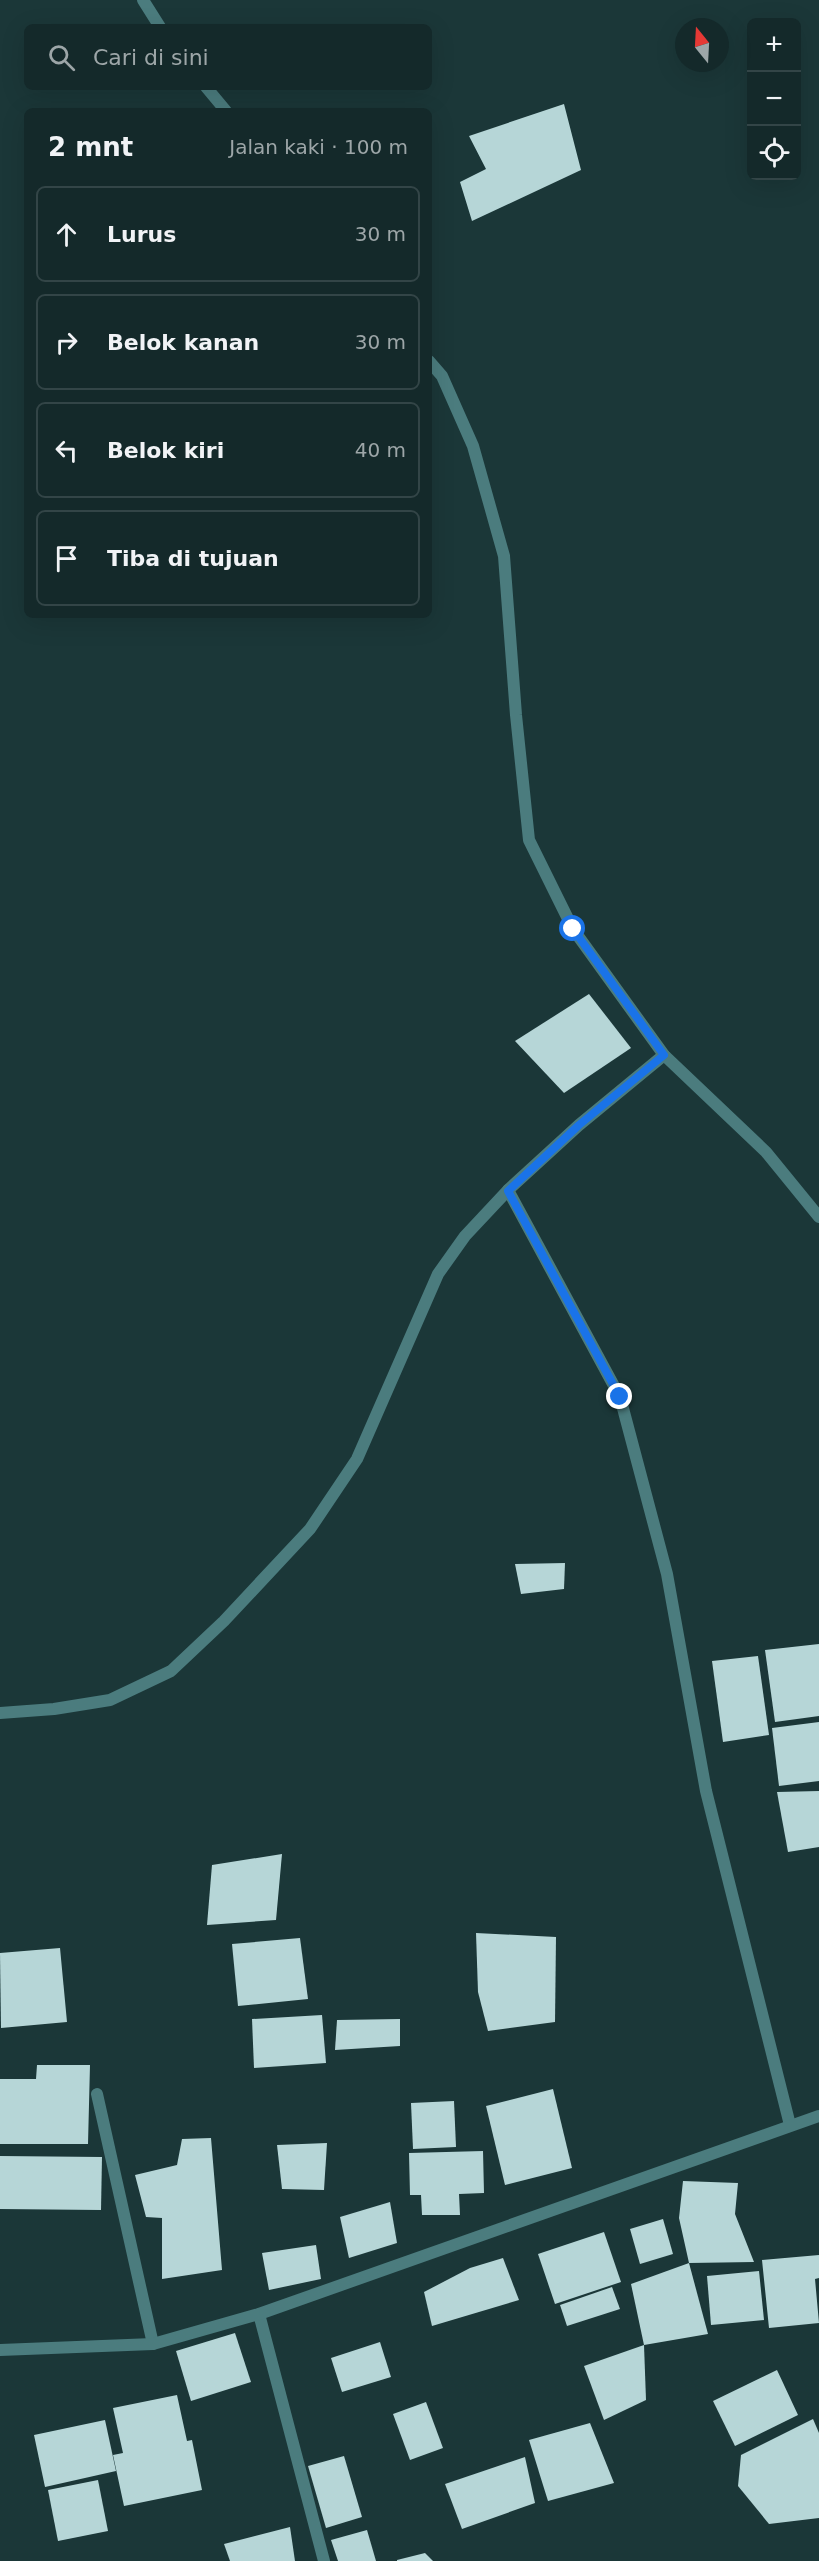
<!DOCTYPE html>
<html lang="id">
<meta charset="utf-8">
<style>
:root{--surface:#14292a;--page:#1d3132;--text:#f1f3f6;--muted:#9da6a8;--line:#334547}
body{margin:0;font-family:"DejaVu Sans",sans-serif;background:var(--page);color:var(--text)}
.controls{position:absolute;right:18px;top:18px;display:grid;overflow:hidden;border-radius:9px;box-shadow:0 6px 24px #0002}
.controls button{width:54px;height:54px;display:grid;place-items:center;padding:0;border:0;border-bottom:2px solid var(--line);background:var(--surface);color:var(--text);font:30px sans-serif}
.compass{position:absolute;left:675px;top:18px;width:54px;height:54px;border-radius:50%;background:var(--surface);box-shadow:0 6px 24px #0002;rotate:342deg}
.stop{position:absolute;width:18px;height:18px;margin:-14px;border:4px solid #1a73e8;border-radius:50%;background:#fff}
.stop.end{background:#1a73e8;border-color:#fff;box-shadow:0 2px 6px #0008}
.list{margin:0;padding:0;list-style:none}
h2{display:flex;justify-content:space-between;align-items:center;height:78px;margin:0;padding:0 24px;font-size:26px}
h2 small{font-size:20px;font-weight:400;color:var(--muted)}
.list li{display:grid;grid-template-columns:39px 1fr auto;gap:18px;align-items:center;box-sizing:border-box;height:96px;margin:0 12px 12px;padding:0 12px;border:2px solid var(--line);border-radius:9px}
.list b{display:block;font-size:22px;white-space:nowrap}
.list em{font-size:20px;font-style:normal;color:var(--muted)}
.icon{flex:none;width:33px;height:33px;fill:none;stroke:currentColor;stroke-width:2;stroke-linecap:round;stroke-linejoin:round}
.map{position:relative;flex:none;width:819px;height:2561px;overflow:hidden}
.search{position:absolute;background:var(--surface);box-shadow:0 6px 24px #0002;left:24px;top:24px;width:408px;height:66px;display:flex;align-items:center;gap:15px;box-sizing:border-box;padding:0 21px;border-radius:9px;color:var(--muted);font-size:22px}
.panel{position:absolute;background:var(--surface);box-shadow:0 6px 24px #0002;left:24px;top:108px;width:408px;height:510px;border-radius:9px}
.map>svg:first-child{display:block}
.building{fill:#b6d6d7}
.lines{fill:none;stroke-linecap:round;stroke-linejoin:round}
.minor{stroke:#4b7c7e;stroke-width:12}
.route{stroke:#1a73e8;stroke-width:8}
</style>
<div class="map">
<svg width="819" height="2561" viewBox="0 0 819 2561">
<rect width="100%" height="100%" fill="#1b3738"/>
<!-- building -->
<g class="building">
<polygon points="564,104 581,170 472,221 460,182 486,169 469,136"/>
<polygon points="589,994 631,1048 564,1093 515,1041"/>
<polygon points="565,1563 564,1589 521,1594 515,1564"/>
<polygon points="819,1644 819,1716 775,1722 765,1650"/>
<polygon points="758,1656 769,1735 723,1742 712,1661"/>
<polygon points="819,1722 819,1781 779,1786 772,1728"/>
<polygon points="819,1791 819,1847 788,1852 777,1792"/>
<polygon points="282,1854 276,1920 207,1925 212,1865"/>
<polygon points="476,1933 556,1937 555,2022 488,2031 478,1992"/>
<polygon points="300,1938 308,1999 238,2006 232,1944"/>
<polygon points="60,1948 67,2022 1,2028 0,1953"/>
<polygon points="322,2015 326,2063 254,2068 252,2019"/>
<polygon points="400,2019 400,2046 335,2050 337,2020"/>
<polygon points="37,2065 90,2065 88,2144 0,2144 0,2079 36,2079"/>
<polygon points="553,2089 572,2168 505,2185 486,2106"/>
<polygon points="454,2101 456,2147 413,2149 411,2103"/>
<polygon points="211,2138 222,2270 162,2279 162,2218 146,2217 135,2175 177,2165 182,2139"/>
<polygon points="327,2143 324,2190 282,2189 277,2145"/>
<polygon points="483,2151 484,2193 459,2194 460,2215 422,2215 421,2195 410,2195 409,2153"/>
<polygon points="0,2156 102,2157 101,2210 0,2209"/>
<polygon points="683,2181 738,2183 735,2214 754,2262 689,2263 679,2218"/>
<polygon points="390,2202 397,2243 349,2258 340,2217"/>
<polygon points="663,2219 673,2254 640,2264 630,2229"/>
<polygon points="604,2232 621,2282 555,2304 538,2254"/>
<polygon points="316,2245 321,2279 269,2290 262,2253"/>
<polygon points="819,2255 819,2278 815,2279 819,2323 769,2328 762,2260"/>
<polygon points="503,2258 519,2300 432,2326 424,2292 470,2268"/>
<polygon points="689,2263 708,2334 644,2345 631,2284"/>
<polygon points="759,2271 764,2320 711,2325 707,2276"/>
<polygon points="612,2287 620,2309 567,2326 560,2305"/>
<polygon points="235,2333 251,2382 191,2401 176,2351"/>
<polygon points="380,2342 391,2377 342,2392 331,2358"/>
<polygon points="644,2345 646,2400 604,2420 584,2366"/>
<polygon points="777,2370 798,2415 735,2446 713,2401"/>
<polygon points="177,2395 187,2441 192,2440 202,2490 124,2506 113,2455 123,2453 113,2408"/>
<polygon points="426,2402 443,2448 410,2460 393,2414"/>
<polygon points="813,2419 819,2433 819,2518 769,2524 738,2486 741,2455"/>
<polygon points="105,2420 116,2471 45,2487 34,2435"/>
<polygon points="590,2423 614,2483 548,2501 529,2440"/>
<polygon points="344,2456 362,2517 326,2528 308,2466"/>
<polygon points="525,2457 535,2503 462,2529 445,2484"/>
<polygon points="98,2480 108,2531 58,2541 48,2490"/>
<polygon points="290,2527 295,2561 230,2561 224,2544"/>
<polygon points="367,2530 376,2561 338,2561 331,2540"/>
<polygon points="425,2553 433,2561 397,2561 397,2560"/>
</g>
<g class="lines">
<!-- minor -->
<g class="minor">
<polyline points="143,0 160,27"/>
<polyline points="206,87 226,111"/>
<polyline points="429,361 442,376 473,446 504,556 516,715 529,840 573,929 664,1055 766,1152 819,1217"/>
<polyline points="508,1190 620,1397 667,1574 706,1791 790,2125"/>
<polyline points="0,1713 54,1709 110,1700 171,1671 224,1621 310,1529 357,1459 438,1274 465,1236 508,1190 579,1125 664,1055"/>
<polyline points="97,2094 153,2344"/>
<polyline points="259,2314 324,2561"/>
<polyline points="0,2350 153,2344 259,2314 819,2116"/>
</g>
</g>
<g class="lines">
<!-- route -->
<polyline class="route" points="573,929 664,1055 579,1125 508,1191 620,1397"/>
</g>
</svg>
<div class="controls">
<button>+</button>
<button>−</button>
<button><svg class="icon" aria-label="locate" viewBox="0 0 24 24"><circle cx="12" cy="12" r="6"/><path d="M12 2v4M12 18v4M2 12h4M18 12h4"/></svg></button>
</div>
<svg class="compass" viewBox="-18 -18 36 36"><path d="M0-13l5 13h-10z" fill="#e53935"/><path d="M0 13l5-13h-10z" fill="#9da6a8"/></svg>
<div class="stop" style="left:573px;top:929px"></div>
<div class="stop end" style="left:620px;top:1397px"></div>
<div class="search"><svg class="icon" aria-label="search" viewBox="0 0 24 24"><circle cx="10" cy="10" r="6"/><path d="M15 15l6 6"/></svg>Cari di sini</div>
<section class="panel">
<h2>2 mnt<small>Jalan kaki · 100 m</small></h2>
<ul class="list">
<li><svg class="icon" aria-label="ahead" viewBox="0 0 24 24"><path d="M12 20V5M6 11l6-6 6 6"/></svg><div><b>Lurus</b></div><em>30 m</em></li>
<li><svg class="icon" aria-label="right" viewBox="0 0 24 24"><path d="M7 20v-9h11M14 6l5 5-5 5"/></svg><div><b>Belok kanan</b></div><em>30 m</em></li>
<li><svg class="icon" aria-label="left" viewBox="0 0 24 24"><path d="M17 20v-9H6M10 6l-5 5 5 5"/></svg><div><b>Belok kiri</b></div><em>40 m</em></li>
<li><svg class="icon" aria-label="arrive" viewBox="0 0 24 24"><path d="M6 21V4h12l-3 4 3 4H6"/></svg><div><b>Tiba di tujuan</b></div></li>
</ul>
</section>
</div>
